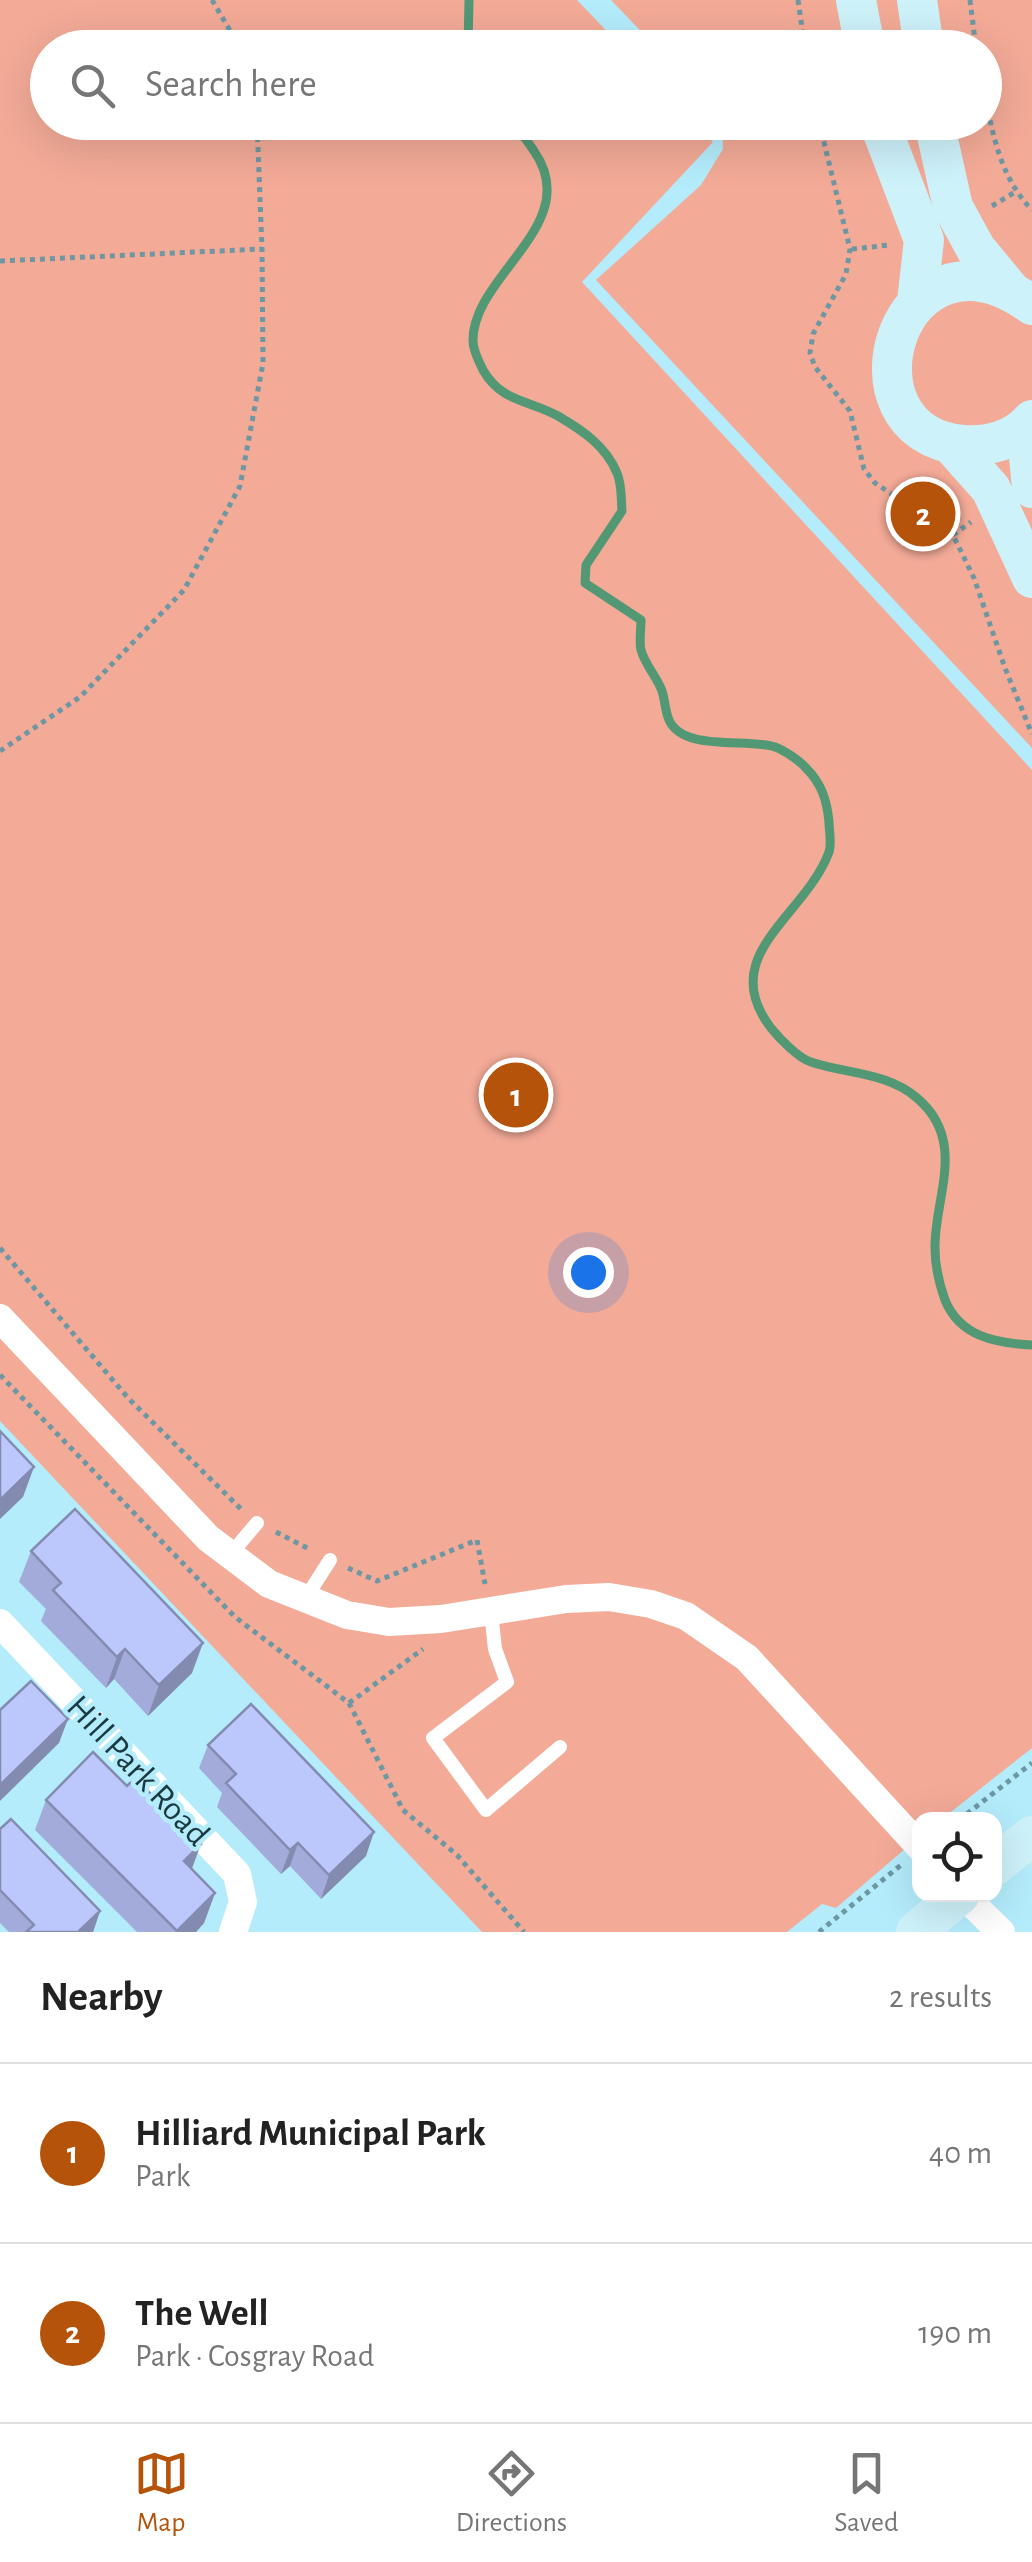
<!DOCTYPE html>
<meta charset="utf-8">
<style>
:root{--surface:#fff;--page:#f6f6f6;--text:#222;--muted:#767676;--line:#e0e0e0;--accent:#b45309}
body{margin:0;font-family:"Alegreya Sans",sans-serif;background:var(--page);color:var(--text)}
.controls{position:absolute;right:30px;bottom:30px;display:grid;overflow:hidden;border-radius:20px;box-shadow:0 10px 40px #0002}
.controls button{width:90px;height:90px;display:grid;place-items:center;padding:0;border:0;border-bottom:2px solid var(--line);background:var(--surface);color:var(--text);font:50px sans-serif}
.you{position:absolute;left:588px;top:1272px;width:35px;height:35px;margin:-25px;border:8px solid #fff;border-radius:50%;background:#1a73e8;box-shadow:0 0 0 15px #1a73e833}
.badge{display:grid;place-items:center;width:65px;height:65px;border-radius:50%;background:var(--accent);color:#fff;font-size:32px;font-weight:700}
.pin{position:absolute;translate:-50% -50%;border:5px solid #fff;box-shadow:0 2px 10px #0006}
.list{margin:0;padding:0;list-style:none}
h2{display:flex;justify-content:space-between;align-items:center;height:130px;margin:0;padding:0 40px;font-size:42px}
h2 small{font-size:32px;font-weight:400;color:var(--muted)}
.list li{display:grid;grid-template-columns:65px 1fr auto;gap:30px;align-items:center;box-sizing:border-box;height:180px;padding:0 40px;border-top:2px solid var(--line)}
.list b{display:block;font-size:38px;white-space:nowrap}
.list p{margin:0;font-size:32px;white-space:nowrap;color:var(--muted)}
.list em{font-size:32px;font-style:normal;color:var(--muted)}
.icon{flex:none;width:55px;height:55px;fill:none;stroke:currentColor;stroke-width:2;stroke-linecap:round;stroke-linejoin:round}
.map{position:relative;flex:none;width:1032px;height:1932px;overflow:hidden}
.search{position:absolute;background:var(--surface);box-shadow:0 10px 40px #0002;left:30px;right:30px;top:30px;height:110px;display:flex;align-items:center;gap:25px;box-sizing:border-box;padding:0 35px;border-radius:55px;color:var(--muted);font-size:38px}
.sheet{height:490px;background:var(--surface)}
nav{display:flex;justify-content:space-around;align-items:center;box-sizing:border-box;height:140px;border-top:2px solid var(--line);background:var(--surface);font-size:28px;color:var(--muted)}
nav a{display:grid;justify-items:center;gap:5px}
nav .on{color:var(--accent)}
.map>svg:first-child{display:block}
.green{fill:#f3aa97}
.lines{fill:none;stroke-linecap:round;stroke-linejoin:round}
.stream{stroke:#529875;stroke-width:9}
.path{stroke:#6c97a3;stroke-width:5;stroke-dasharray:5 5;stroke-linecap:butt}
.lane{stroke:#fff;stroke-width:14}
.street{stroke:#fff;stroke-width:28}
.secondary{stroke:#cef2fa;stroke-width:40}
.wall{fill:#a2abd9}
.shaded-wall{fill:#848bb0}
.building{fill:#bcc7fc;stroke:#848bb0;stroke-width:2.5}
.labels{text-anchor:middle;stroke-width:9;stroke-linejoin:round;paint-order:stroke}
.street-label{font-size:35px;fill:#1b3941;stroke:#b4ecfb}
</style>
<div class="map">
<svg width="1032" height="1932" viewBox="0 0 1032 1932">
<rect width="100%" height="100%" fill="#b4ecfb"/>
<!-- green -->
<g class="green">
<polygon points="0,0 577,0 622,47 48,48 48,122 694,122 713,142 582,282 1032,770 1032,1748 942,1819 920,1820 919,1837 836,1908 822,1904 787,1932 482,1932 0,1421"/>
<polygon points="611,0 1032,0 1032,748 596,280 701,185 723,149 722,123 984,122 984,48 656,47"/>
</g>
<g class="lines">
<!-- stream -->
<g class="stream">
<polyline points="468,48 469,0"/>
<path d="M510,122c10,9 17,18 24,29 51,73 -62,124 -61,190 0,9 6,21 10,29 18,32 46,30 75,46 24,14 48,30 59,57 5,11 4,26 5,38l-36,54 -1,18 56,37c0,9 -2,22 0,30 4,15 16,27 21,41 3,9 3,20 7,29 14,32 79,18 106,27 9,3 25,14 31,21 16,16 21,33 23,54 0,9 3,21 0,30 -24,65 -114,103 -58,176 8,10 27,30 40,34 35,12 76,10 106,36 51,43 17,100 18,150 0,18 4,35 10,52 15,37 51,43 87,45"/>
</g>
<!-- path -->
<g class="path">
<polyline points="212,0 232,34 236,48"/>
<polyline points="798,0 805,48"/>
<polyline points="970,0 976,48"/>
<path d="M984,91c9,44 16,86 48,119"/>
<polyline points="819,122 850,249 846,274 813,334 810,353 815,367 850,411 864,469 875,483 953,535 974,578 1005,668 1032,734"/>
<polyline points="992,206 1015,192"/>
<polyline points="852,249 890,245"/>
<polyline points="0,261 262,249"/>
<polyline points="953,535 971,522"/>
<polyline points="0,751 80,697 184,590 240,486 263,363 262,249 257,122"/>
<polyline points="0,1248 129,1399 242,1510"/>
<polyline points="0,1375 235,1617 349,1703 403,1810 457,1855 524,1932"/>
<polyline points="276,1532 311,1550"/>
<polyline points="348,1568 377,1581 477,1540 485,1584"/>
<polyline points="349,1703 423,1649"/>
<polyline points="959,1820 1032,1763"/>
<polyline points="819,1932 901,1865"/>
</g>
<!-- lane -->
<g class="lane">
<polyline points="229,1556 257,1523"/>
<polyline points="305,1599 330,1560"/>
<polyline points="491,1612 495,1649 507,1682 433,1738 486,1810 560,1747"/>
</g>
<!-- street -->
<g class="street">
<polyline points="0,1318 208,1538 269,1584 347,1615 389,1622 441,1619 566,1599 609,1597 651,1604 686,1616 747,1658 920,1847"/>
<polyline points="0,1623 237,1874 243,1902 233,1932"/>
<polyline points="962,1894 1001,1932"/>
</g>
<!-- secondary -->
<g class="secondary">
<polyline points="856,0 865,48"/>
<polyline points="917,0 924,48"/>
<polyline points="879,122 924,240 917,302"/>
<polyline points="934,122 953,207 976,249 1010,290"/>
<path d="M1032,305c-134,-96 -200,128 -69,140 25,2 52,-5 69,-25"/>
<polyline points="1026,427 1032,488"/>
<polyline points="951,444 991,489 1032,578"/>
<polyline points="994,1866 1032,1836"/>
<polyline points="916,1932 960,1894"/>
</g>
</g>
<!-- wall -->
<g class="wall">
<polygon points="31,1551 192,1673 148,1716 114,1679 106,1688 41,1621 46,1609 19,1582"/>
<polygon points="208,1745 366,1856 321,1899 290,1866 281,1874 217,1807 222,1793 199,1768"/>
<polygon points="46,1800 192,1869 215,1893 204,1923 196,1932 137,1932 35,1830"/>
<polygon points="0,1829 100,1911 93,1932 9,1932 0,1923"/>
</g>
<!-- shaded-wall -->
<g class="shaded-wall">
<polygon points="34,1467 23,1497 0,1519 0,1500"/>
<polygon points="203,1643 192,1673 148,1716 159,1685"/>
<polygon points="125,1649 114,1679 106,1688 117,1657"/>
<polygon points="68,1719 59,1743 0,1801 0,1785"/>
<polygon points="374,1832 366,1856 321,1899 329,1875"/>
<polygon points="298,1843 290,1866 281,1874 290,1850"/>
<polygon points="201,1844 190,1874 184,1861"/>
<polygon points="215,1893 204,1923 196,1932 177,1932"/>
<polygon points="100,1911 93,1932 78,1932"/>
</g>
<!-- building -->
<g class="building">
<polygon points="0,1431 34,1467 0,1500"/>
<polygon points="75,1509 203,1643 159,1685 125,1649 117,1657 53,1590 61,1583 31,1551"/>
<polygon points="31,1681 68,1719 0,1785 0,1710"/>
<polygon points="251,1704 374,1832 329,1875 298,1843 290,1850 226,1783 236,1774 208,1745"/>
<polygon points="93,1752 127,1786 135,1778 201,1844 184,1861 215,1893 177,1931 46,1800"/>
<polygon points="11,1819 100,1911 78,1932 26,1932 34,1925 0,1890 0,1829"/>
</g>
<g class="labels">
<!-- street labels -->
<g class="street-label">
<text transform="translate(139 1770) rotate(47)" y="12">Hill Park Road</text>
</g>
</g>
</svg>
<div class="controls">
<button><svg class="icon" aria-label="locate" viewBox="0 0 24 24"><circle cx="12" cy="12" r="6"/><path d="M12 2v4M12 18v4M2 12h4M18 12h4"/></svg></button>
</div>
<div class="you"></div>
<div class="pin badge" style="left:516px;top:1095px">1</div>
<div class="pin badge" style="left:923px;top:514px">2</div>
<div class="search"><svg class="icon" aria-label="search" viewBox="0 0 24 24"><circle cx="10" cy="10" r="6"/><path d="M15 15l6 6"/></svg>Search here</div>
</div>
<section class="sheet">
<h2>Nearby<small>2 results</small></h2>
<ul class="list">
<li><span class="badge">1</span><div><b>Hilliard Municipal Park</b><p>Park</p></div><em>40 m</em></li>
<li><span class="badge">2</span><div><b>The Well</b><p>Park · Cosgray Road</p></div><em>190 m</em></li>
</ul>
</section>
<nav>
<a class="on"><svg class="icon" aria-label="map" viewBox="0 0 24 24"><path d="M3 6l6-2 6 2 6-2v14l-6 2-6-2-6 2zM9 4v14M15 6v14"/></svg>Map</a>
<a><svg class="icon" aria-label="directions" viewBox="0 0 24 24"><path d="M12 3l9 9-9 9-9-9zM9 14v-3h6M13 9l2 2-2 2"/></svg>Directions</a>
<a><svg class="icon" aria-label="saved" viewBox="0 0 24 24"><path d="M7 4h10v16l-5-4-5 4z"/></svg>Saved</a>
</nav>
